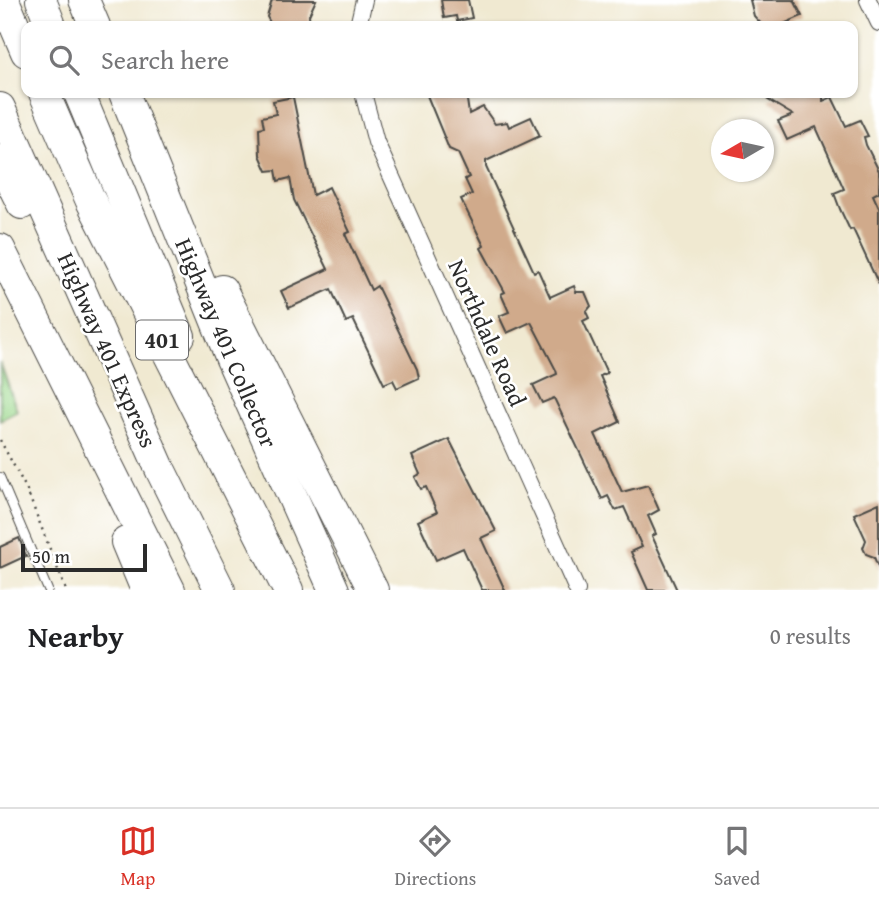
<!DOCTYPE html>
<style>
:root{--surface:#fff;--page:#f2f2f2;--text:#202124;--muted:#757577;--line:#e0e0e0;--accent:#d93025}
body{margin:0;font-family:"Gentium Book Plus",serif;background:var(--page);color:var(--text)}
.compass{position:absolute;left:711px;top:119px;width:63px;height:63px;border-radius:50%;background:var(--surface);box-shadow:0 2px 5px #0004;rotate:261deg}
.scale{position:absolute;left:21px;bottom:18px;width:126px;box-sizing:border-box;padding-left:7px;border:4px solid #2b2b2b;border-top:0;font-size:19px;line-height:24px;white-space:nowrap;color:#2b2b2b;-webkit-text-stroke:5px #fff;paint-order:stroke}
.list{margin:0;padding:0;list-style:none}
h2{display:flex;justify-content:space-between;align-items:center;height:91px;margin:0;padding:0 28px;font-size:30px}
h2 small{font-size:23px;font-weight:400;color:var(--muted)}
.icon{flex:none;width:38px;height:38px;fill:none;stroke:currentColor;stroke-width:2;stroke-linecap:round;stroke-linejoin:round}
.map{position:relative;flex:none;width:879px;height:590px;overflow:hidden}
.search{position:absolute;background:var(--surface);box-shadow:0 2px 5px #0004;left:21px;right:21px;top:21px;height:77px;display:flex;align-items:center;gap:18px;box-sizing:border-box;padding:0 24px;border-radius:14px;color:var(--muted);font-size:26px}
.sheet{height:217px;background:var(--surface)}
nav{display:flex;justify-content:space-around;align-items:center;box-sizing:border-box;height:98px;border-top:2px solid var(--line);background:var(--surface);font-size:19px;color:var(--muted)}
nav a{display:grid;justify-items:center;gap:4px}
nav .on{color:var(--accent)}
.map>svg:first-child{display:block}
.green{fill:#9bd88c;stroke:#63825c;stroke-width:2}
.building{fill:#d0aa8b}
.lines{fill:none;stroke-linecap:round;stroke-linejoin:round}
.service-casing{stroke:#494844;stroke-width:10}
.minor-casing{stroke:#494844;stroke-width:18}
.motorway-casing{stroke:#494844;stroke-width:32}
.path{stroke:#494844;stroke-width:2.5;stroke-dasharray:2 5;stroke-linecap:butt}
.service{stroke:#fff;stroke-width:8}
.minor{stroke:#fff;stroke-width:16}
.motorway{stroke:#fff;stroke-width:30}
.labels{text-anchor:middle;stroke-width:5;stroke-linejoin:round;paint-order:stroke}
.shield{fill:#fff;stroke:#6b6b6b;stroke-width:2}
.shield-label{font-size:23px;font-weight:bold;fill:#2b2b2b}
.street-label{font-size:24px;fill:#2b2b2b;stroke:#fff}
</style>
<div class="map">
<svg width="879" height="590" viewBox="0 0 879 590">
<rect width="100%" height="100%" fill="#fff"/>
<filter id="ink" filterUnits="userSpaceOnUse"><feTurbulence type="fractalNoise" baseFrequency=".0143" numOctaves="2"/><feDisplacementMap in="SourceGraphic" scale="14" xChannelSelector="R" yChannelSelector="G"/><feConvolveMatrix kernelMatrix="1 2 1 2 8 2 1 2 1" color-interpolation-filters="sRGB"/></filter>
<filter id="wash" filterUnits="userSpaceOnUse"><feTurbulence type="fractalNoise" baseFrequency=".00686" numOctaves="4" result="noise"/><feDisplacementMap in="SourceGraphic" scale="28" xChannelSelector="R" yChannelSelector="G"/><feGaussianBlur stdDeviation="1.57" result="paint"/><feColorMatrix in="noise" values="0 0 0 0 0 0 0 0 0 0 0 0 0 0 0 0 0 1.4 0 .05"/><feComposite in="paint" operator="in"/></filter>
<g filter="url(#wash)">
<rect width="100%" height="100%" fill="#f0e9d1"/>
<!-- green -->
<polygon class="green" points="0,362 17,411 0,420"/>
<g id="blocks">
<!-- building -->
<g class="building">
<polygon points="272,0 316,0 309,15 310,24 272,26 267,17"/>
<polygon points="441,0 468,0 472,18 457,21 456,16 444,18"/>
<polygon points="750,0 794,0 802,16 779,26 763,26 754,16"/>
<polygon points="426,93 466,93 469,114 483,107 495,124 507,122 509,127 531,117 540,136 486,161 486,167 534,272 538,270 550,297 574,286 576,292 585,292 591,306 586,312 589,318 583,321 607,373 600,376 620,422 595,434 622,492 648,485 659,510 648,516 656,534 652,536 677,590 648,590 631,552 642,547 624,507 615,510 608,496 602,499 554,398 542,403 533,385 557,374 556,370 531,322 507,333 499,316 509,312 501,294 505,292 481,248 484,246 461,199 472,194 465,179 469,177 458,153 449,149"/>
<polygon points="784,93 823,93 823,101 832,97 846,126 860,120 868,136 864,137 866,145 879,171 879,192 873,195 879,208 879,285 853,229 850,230 840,209 834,193 844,189 816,127 787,140 778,121 793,115 768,100"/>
<polygon points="293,97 313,195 329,187 350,232 345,234 371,290 377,286 417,369 419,378 397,388 393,380 384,384 353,319 346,322 331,289 289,308 281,291 328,269 294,200 290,178 278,181 276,170 267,171 260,155 259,128 264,127 262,117 276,114 273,101"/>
<polygon points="449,439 496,531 481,538 505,590 482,590 463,548 436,560 418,521 437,512 426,487 421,489 415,477 420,474 412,456"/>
<polygon points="879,503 879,569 874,557 866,554 863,548 866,540 854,514"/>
<polygon points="19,538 26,556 0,568 0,547"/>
</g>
</g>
</g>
<g filter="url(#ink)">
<use href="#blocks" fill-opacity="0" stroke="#494844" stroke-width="2"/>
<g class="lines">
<defs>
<polyline id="service" points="0,477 48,590"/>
<g id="minor">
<polyline points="868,0 879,23"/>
<polyline points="358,26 364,0"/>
<polyline points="363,93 376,142 577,590"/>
</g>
<g id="motorway">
<polyline points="4,0 26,52"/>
<polyline points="41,0 51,26"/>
<polyline points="84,0 95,26"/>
<polyline points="44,93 90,199 288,590"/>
<polyline points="79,93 180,336"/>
<polyline points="124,93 231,359 334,590"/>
<polyline points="0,108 161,471 220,590"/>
<polyline points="0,160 22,204"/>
<polyline points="0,249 170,590"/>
<polyline points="222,290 373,590"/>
<polyline points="126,542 146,590"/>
</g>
</defs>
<!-- service casing -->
<use href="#service" class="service-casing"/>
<!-- minor casing -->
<use href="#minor" class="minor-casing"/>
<!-- motorway casing -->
<use href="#motorway" class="motorway-casing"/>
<!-- path -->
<polyline class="path" points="0,440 26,488 66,590"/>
<!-- service -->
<use href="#service" class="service"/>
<!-- minor -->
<use href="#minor" class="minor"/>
<!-- motorway -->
<use href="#motorway" class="motorway"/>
</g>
</g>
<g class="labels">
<!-- shield labels -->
<rect class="shield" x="136" y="320.5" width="52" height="39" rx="5"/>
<g class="shield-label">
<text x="162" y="348">401</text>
</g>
<!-- street labels -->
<g class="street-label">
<text transform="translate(487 333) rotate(66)" y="8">Northdale Road</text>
<text transform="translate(226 343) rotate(67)" y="8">Highway 401 Collector</text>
<text transform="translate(107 350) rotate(66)" y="8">Highway 401 Express</text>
</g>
</g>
</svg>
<svg class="compass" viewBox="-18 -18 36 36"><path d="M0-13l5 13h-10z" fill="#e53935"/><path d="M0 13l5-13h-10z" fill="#757577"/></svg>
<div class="scale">50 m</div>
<div class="search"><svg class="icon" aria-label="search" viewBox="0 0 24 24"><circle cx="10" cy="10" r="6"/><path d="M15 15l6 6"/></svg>Search here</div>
</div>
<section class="sheet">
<h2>Nearby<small>0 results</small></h2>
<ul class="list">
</ul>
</section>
<nav>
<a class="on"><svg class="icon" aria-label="map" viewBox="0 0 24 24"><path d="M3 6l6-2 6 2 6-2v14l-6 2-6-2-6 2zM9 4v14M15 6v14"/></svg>Map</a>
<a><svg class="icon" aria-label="directions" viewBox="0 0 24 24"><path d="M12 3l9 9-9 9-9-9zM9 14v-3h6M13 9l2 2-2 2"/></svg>Directions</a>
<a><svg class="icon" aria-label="saved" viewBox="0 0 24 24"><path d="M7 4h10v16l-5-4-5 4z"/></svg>Saved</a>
</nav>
